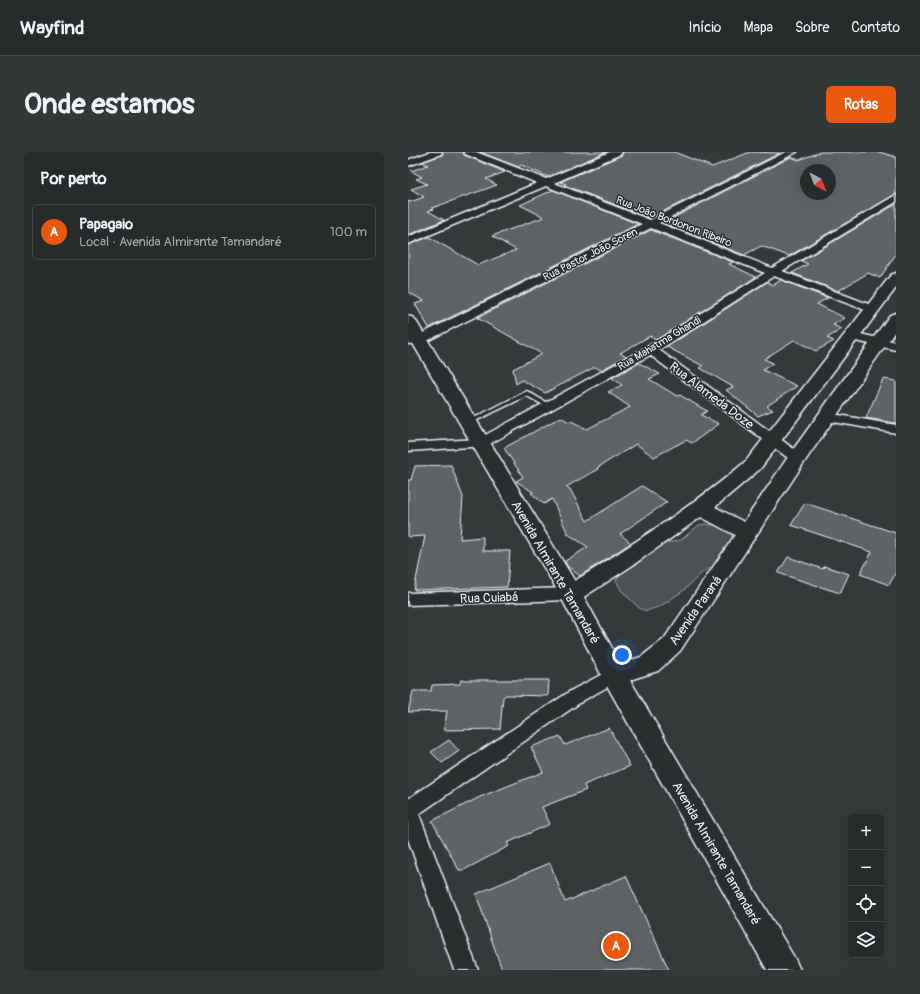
<!DOCTYPE html>
<html lang="pt">
<meta charset="utf-8">
<style>
:root{--surface:#282b2c;--page:#343738;--text:#f1f3f6;--muted:#a5a7a9;--line:#444748;--accent:#ea580c}
body{margin:0;font-family:Pangolin,sans-serif;background:var(--page);color:var(--text)}
.controls{position:absolute;right:12px;bottom:12px;display:grid;overflow:hidden;border-radius:6px;box-shadow:0 4px 16px #0002}
.controls button{width:36px;height:36px;display:grid;place-items:center;padding:0;border:0;border-bottom:1px solid var(--line);background:var(--surface);color:var(--text);font:20px sans-serif}
.compass{position:absolute;left:392px;top:12px;width:36px;height:36px;border-radius:50%;background:var(--surface);box-shadow:0 4px 16px #0002;rotate:138deg}
.you{position:absolute;left:214px;top:503px;width:14px;height:14px;margin:-10px;border:3px solid #fff;border-radius:50%;background:#1a73e8;box-shadow:0 0 0 6px #1a73e833}
.badge{display:grid;place-items:center;width:26px;height:26px;border-radius:50%;background:var(--accent);color:#fff;font-size:13px;font-weight:700}
.pin{position:absolute;translate:-50% -50%;border:2px solid #fff;box-shadow:0 1px 4px #0006}
.list{margin:0;padding:0;list-style:none}
h2{display:flex;justify-content:space-between;align-items:center;height:52px;margin:0;padding:0 16px;font-size:17px}
h2 small{font-size:13px;font-weight:400;color:var(--muted)}
.list li{display:grid;grid-template-columns:26px 1fr auto;gap:12px;align-items:center;box-sizing:border-box;height:56px;margin:0 8px 8px;padding:0 8px;border:1px solid var(--line);border-radius:6px}
.list b{display:block;font-size:15px;white-space:nowrap}
.list p{margin:0;font-size:13px;white-space:nowrap;color:var(--muted)}
.list em{font-size:13px;font-style:normal;color:var(--muted)}
.icon{flex:none;width:22px;height:22px;fill:none;stroke:currentColor;stroke-width:2;stroke-linecap:round;stroke-linejoin:round}
.map{position:relative;flex:none;width:488px;height:818px;overflow:hidden;border-radius:6px}
header{display:flex;align-items:center;gap:24px;box-sizing:border-box;height:56px;padding:0 20px;background:var(--surface);border-bottom:1px solid var(--line)}
header strong{font-size:19px}
nav{display:flex;gap:22px;margin-inline-start:auto;font-size:14px}
.intro{display:flex;align-items:center;justify-content:space-between;box-sizing:border-box;height:96px;padding:0 24px}
h1{margin:0;font-size:28px}
.button{padding:10px 18px;border-radius:6px;background:var(--accent);color:#fff;font-size:14px;font-weight:700}
main{display:flex;gap:24px;padding:0 24px}
aside{flex:1;background:var(--surface);border-radius:6px;box-shadow:0 4px 16px #0002}
.map>svg:first-child{display:block}
.green{fill:#4d5152;stroke:#9aa1a5}
.building{fill:#5f6365;stroke:#e8f1f8;fill-rule:evenodd}
.lines{fill:none;stroke-linecap:round;stroke-linejoin:round}
.lane-casing{stroke:#e8f1f8;stroke-width:3}
.street-casing{stroke:#e8f1f8;stroke-width:3}
.secondary-casing{stroke:#e8f1f8;stroke-width:3}
.highway-casing{stroke:#e8f1f8;stroke-width:3}
.lane{fill:#2a2d2e;fill-rule:evenodd}
.street{fill:#2a2d2e;fill-rule:evenodd}
.secondary{fill:#2a2d2e;fill-rule:evenodd}
.highway{fill:#2a2d2e;fill-rule:evenodd}
.labels{text-anchor:middle;stroke-width:3;stroke-linejoin:round;paint-order:stroke}
.far-street-label{font-size:11px;fill:#e8f1f8;stroke:#2a2d2e}
.street-label{font-size:13px;fill:#e8f1f8;stroke:#2a2d2e}
</style>
<header>
<strong>Wayfind</strong>
<nav><a>Início</a><a>Mapa</a><a>Sobre</a><a>Contato</a></nav>
</header>
<div class="intro"><h1>Onde estamos</h1><a class="button">Rotas</a></div>
<main>
<aside>
<h2>Por perto<small></small></h2>
<ul class="list">
<li><span class="badge">A</span><div><b>Papagaio</b><p>Local · Avenida Almirante Tamandaré</p></div><em>100 m</em></li>
</ul>
</aside>
<div class="map">
<svg width="488" height="818" viewBox="0 0 488 818">
<rect width="100%" height="100%" fill="#35393a"/>
<filter id="ink" filterUnits="userSpaceOnUse"><feTurbulence type="fractalNoise" baseFrequency=".025" numOctaves="2"/><feDisplacementMap in="SourceGraphic" scale="8" xChannelSelector="R" yChannelSelector="G"/><feConvolveMatrix kernelMatrix="1 2 1 2 8 2 1 2 1" color-interpolation-filters="sRGB"/></filter>
<g filter="url(#ink)">
<!-- green -->
<polygon class="green" points="297,372 311,374 323,379 325,389 310,412 295,420 276,438 253,454 238,459 231,456 213,438 208,428 211,423 253,392 273,388 286,377 291,373"/>
<!-- building -->
<g class="building">
<polygon points="35,0 55,0 56,3 97,20 78,27 89,33 24,56 26,57 20,59 36,68 0,83 0,49 2,50 16,45 3,37 19,32 8,27 14,25 3,19 20,13 14,10 34,3"/>
<polygon points="72,0 198,0 140,25 113,13 110,15"/>
<polygon points="215,0 266,0 304,15 342,0 372,1 242,66 156,33 158,32 152,30 214,3"/>
<path d="M412,0h59l17,5v37l-107,62 -28,-10 -17,9 -81,-32 128,-66 8,3zM398,18h24v24h-24z"/>
<polygon points="145,38 230,72 21,176 7,152 16,149 0,140 0,93 21,85 70,113 108,98 84,84 136,65 112,53"/>
<polygon points="488,52 488,102 472,126 460,121 430,139 384,121 400,112 393,109"/>
<polygon points="243,78 325,110 321,112 348,125 248,188 242,184 212,201 219,204 193,218 187,215 137,241 114,228 108,232 105,217 134,202 69,166"/>
<polygon points="373,128 420,146 409,152 437,166 425,173 434,177 419,186 426,189 408,199 386,188 356,207 365,211 355,218 389,234 359,254 365,258 350,264 318,238 325,235 292,216 295,214 259,195 359,130 365,133"/>
<polygon points="231,211 252,222 241,227 269,244 272,243 287,252 299,259 293,263 311,272 284,291 278,288 246,305 228,292 189,316 190,317 158,335 162,337 179,369 234,334 259,350 212,382 223,391 172,424 159,414 157,409 180,395 160,382 144,347 136,352 123,341 125,340 108,329 115,325 96,296 153,265 161,270 163,269 179,277 222,255 200,240 214,233 204,226"/>
<polygon points="475,227 488,229 488,271 458,266"/>
<polygon points="43,313 55,345 52,387 75,385 75,399 102,399 99,435 6,438 17,384 0,385 0,328 3,328 7,314"/>
<polygon points="397,351 488,381 488,420 481,433 452,422 464,400 383,373"/>
<polygon points="380,405 415,417 416,414 441,422 432,441 370,421"/>
<polygon points="53,528 141,528 140,544 98,543 95,545 92,577 36,578 39,559 0,560 5,539 23,539 24,533 52,532"/>
<polygon points="201,576 222,614 176,633 178,638 134,655 142,672 99,691 101,694 56,718 51,718 24,669 72,645 135,620 123,595 152,584 157,593"/>
<polygon points="41,588 51,599 34,611 23,600"/>
<polygon points="142,711 157,750 218,724 261,818 94,818 68,742"/>
</g>
<g class="lines">
<defs>
<polygon id="lane" points="119,239 144,254 141,256 139,255 119,244 63,271 61,272 58,270"/>
<g id="street">
<polygon points="22,0 34,0 33,2 0,14 0,8"/>
<polygon points="56,0 68,0 138,27 202,0 214,0 213,2 146,31 242,68 378,0 389,0 251,71 364,116 488,43 488,50 374,119 468,155 470,157 468,159 460,159 366,124 251,198 394,303 396,306 394,309 389,310 384,309 242,203 78,294 0,299 0,291 70,287 239,195 357,121 243,76 15,191 0,192 0,184 9,184 234,72 138,34 0,92 0,85 129,31 57,2"/>
<polygon points="443,180 488,190 488,198 439,187 437,184 439,181"/>
<polygon points="419,261 488,273 488,281 414,268 412,265 414,262"/>
<polygon points="163,436 169,438 171,442 169,446 163,448 0,453 0,441"/>
<polygon points="206,516 212,518 215,523 212,528 176,548 11,662 70,818 46,818 0,687 0,647 164,538"/>
</g>
<path id="secondary" d="M488,121v15l-136,181 -45,38 29,15 46,-68 100,-139 6,-2v17l-91,131 -125,190 -22,20 -44,14 -9,-3 -3,-7 3,-7 36,-11 23,-18 71,-104 -34,-18 -68,48 -54,35 -8,2 -8,-2 -3,-6 3,-6c37,-22 72,-46 108,-70 26,-18 51,-36 75,-57l145,-186z"/>
<polygon id="highway" points="0,164 6,166 8,169 171,436 215,516 387,807 392,818 359,818 197,530 152,443 0,183"/>
</defs>
<!-- lane casing -->
<use href="#lane" class="lane-casing"/>
<!-- street casing -->
<use href="#street" class="street-casing"/>
<!-- secondary casing -->
<use href="#secondary" class="secondary-casing"/>
<!-- highway casing -->
<use href="#highway" class="highway-casing"/>
<!-- lane -->
<use href="#lane" class="lane"/>
<!-- street -->
<use href="#street" class="street"/>
<!-- secondary -->
<use href="#secondary" class="secondary"/>
<!-- highway -->
<use href="#highway" class="highway"/>
</g>
</g>
<g class="labels">
<!-- far-street labels -->
<g class="far-street-label">
<text transform="translate(266 69) rotate(21)" y="4">Rua João Bordonon Ribeiro</text>
<text transform="translate(182 102) rotate(-27)" y="4">Rua Pastor João Soren</text>
<text transform="translate(251 191) rotate(-31)" y="4">Rua Mahatma Ghandi</text>
</g>
<!-- street labels -->
<g class="street-label">
<text transform="translate(304 243) rotate(37)" y="5">Rua Alameda Doze</text>
<text transform="translate(148 420) rotate(60)" y="5">Avenida Almirante Tamandaré</text>
<text transform="translate(81 445) rotate(-2)" y="5">Rua Cuiabá</text>
<text transform="translate(287 458) rotate(-55)" y="5">Avenida Paraná</text>
<text transform="translate(309 701) rotate(60)" y="5">Avenida Almirante Tamandaré</text>
</g>
</g>
</svg>
<div class="controls">
<button>+</button>
<button>−</button>
<button><svg class="icon" aria-label="locate" viewBox="0 0 24 24"><circle cx="12" cy="12" r="6"/><path d="M12 2v4M12 18v4M2 12h4M18 12h4"/></svg></button>
<button><svg class="icon" aria-label="layers" viewBox="0 0 24 24"><path d="M12 4l9 5-9 5-9-5zM3 14l9 5 9-5"/></svg></button>
</div>
<svg class="compass" viewBox="-18 -18 36 36"><path d="M0-13l5 13h-10z" fill="#e53935"/><path d="M0 13l5-13h-10z" fill="#a5a7a9"/></svg>
<div class="you"></div>
<div class="pin badge" style="left:208px;top:794px">A</div>
</div>
</main>
